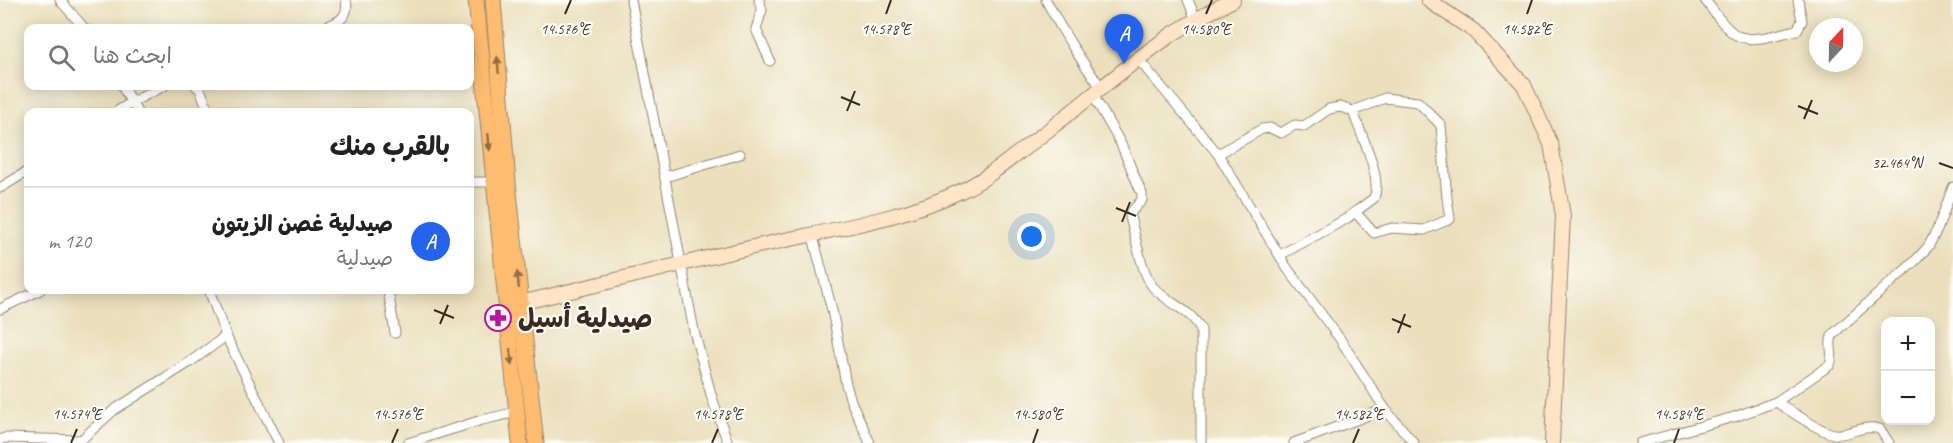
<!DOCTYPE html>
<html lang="ar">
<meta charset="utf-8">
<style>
:root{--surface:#fff;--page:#f2f2f2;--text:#222;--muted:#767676;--line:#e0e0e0;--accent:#2563eb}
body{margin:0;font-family:Caveat,"Playpen Sans Arabic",sans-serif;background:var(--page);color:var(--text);direction:rtl}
.controls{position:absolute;right:18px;bottom:18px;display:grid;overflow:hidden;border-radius:12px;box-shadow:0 3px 15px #0003}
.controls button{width:54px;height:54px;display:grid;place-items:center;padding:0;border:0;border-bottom:2px solid var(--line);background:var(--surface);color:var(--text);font:30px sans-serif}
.compass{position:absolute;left:1809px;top:18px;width:54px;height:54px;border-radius:50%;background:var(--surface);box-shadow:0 3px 15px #0003;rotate:22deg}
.you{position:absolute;left:1032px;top:237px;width:21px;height:21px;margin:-15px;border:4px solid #fff;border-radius:50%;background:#1a73e8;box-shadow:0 0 0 9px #1a73e833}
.badge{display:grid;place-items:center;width:39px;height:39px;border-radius:50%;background:var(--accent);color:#fff;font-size:20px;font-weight:700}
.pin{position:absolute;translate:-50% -50px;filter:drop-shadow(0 2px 3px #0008)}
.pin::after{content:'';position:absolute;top:32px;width:21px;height:18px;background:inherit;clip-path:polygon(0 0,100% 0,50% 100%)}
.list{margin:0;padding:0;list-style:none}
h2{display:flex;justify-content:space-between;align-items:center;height:78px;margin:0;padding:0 24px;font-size:26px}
h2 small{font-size:20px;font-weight:400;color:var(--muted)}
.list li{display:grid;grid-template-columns:39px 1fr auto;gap:18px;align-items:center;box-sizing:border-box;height:108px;padding:0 24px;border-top:2px solid var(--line)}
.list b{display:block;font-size:22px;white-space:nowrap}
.list p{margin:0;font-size:20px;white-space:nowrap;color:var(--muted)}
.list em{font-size:20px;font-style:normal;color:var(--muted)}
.icon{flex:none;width:33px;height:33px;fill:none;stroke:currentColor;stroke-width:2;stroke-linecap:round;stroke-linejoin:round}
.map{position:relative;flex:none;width:1953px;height:443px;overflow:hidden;direction:ltr}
.search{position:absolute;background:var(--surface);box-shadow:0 3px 15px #0003;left:24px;top:24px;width:450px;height:66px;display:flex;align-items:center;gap:15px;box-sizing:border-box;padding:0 21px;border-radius:12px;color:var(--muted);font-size:22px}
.panel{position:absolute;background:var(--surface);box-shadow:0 3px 15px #0003;left:24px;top:108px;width:450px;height:186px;border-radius:12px;direction:rtl}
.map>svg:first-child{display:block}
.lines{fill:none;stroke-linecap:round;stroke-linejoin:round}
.street-casing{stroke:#93856e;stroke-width:11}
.secondary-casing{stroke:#93856e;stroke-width:16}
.primary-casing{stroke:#93856e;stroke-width:17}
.street{stroke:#fff;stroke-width:9}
.secondary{stroke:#ffe4c6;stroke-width:14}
.primary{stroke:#febc70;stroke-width:15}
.oneway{fill:#936c43}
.ticks{fill:none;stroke:#3b2a1e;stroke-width:2}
.labels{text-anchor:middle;stroke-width:4.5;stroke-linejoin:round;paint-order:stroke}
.poi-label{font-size:26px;font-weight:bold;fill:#3b2a1e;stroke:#fdfcf7;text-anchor:start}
.ticks-label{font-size:15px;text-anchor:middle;fill:#3b2a1e;stroke:#fdfcf7;stroke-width:4.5;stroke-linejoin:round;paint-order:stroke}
</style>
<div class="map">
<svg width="1953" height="443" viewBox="0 0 1953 443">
<rect width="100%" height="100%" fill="#fdfcf7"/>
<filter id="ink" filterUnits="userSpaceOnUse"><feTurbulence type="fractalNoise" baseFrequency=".0167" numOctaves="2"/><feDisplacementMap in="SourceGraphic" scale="12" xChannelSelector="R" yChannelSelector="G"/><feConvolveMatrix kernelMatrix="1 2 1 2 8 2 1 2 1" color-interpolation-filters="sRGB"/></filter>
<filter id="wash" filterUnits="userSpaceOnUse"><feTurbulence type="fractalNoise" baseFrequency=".008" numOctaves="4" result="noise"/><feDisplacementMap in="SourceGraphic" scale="24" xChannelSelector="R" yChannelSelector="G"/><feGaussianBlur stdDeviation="1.35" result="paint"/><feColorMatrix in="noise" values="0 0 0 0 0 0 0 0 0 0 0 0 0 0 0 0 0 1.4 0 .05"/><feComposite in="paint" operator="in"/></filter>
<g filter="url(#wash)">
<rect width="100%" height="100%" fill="#ebe0bd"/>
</g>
<g filter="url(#ink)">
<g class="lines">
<defs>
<g id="street">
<polyline points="60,0 84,28"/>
<polyline points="631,0 694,331 712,398 728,443"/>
<polyline points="759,0 762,10 756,29 770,61"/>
<path d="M1046,0c16,31 34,60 55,87"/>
<polyline points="1188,0 1196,20"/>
<path d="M1705,0c8,10 17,25 28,33 16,13 46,0 64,-3l5,-9 -4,-21"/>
<path d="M322,28c15,-5 28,-10 24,-28"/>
<polyline points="1138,59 1218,154 1287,268 1340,339 1385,409 1414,443"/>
<polyline points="122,86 137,112"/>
<polyline points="196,86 200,89 209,112"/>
<path d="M1093,95l28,49 21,50v6l-11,12 -1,5c5,18 12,57 23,70 15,17 38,22 48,43v113"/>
<polyline points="1353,111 1385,98 1418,102 1441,125 1447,198 1450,219 1424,230 1392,228 1374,233 1355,212"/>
<polyline points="116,112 132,102 164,86"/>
<path d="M1218,154l44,-25 8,-1 11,5 14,-8 9,1 25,-17 11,-2 13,4c7,23 30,65 21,87l-28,21 -66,36"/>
<polyline points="665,177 740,154"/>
<polyline points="470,182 493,182"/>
<polyline points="0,188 28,171"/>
<polyline points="812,233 832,310 846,384 851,401 870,443"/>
<polyline points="209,290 226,336 279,443"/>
<polyline points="388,290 395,333"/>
<polyline points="0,309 40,290"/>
<path d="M1776,402l54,-37c5,-12 -3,-20 3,-31l81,-72 14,-15 9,-17 16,-43"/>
<polyline points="0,440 4,438 81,440 114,410 190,362 226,336"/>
<polyline points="408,443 482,420 517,412"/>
<polyline points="1294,443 1385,409"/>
<path d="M1640,443l94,-26 42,-15c14,8 44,30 58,32 16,2 27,-10 46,-5l9,14"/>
</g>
<g id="secondary">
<polyline points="1428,0 1474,31 1524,85 1551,144 1563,216 1552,443"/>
<path d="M511,305c84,-19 167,-41 251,-60 67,-15 139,-25 201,-55 25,-12 48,-32 71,-49 47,-35 91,-75 140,-108 19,-12 39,-23 59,-33"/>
</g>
<g id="primary">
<polyline points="476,0 520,443"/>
<polyline points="493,0 508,183 536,443"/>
</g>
</defs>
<!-- street casing -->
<use href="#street" class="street-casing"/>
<!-- secondary casing -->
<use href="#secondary" class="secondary-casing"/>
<!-- primary casing -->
<use href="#primary" class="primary-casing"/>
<!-- street -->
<use href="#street" class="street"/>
<!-- secondary -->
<use href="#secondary" class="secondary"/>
<!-- primary -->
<use href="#primary" class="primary"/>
</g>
<!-- one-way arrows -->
<defs><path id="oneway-solid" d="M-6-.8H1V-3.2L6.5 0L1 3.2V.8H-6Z" transform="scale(1.5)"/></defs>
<g class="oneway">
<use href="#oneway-solid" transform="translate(498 65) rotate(-95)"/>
<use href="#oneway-solid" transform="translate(489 142) rotate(85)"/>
<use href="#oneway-solid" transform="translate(518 280) rotate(-96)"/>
<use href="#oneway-solid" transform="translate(511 357) rotate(84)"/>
</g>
</g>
<!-- ticks -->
<path class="ticks" d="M565,14l6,-14M886,14l5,-14M1206,14l6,-14M1527,14l5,-14M841,97l19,8M1798,106l20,8M847,111l8,-20M1804,119l8,-19M1939,163l14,5M1116,208l20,8M1122,222l8,-20M434,310l20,8M1392,319l19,8M440,324l8,-19M1398,333l7,-19M71,443l6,-14M392,443l6,-14M712,443l6,-14M1033,443l5,-14M1353,443l6,-14M1674,443l5,-14"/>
<!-- icons -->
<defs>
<symbol id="pharmacy-ring" viewBox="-11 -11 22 22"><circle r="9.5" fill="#fdfcf7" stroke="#b5179e" stroke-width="1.5"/><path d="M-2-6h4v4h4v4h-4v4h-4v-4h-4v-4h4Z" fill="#b5179e"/></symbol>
</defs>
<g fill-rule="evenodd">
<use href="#pharmacy-ring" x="483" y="303" width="30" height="30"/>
</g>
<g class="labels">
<!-- poi labels -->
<g class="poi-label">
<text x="518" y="327">صيدلية أسيل</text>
</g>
</g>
<g class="ticks-label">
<text x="565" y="34">14.576°E</text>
<text x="886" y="34">14.578°E</text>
<text x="1206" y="34">14.580°E</text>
<text x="1527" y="34">14.582°E</text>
<text x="1897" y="168">32.464°N</text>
<text x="77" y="419">14.574°E</text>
<text x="398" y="419">14.576°E</text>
<text x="718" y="419">14.578°E</text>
<text x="1038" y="419">14.580°E</text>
<text x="1359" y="419">14.582°E</text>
<text x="1679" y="419">14.584°E</text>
</g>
</svg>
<div class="controls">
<button>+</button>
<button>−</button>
</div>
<svg class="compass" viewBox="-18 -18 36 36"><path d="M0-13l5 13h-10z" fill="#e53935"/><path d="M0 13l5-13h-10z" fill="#767676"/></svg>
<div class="you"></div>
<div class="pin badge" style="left:1124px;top:64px">A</div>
<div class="search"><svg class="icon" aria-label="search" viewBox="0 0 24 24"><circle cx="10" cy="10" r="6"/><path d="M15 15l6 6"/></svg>ابحث هنا</div>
<section class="panel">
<h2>بالقرب منك<small></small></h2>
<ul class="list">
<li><span class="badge">A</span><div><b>صيدلية غصن الزيتون</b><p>صيدلية</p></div><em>120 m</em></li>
</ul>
</section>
</div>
